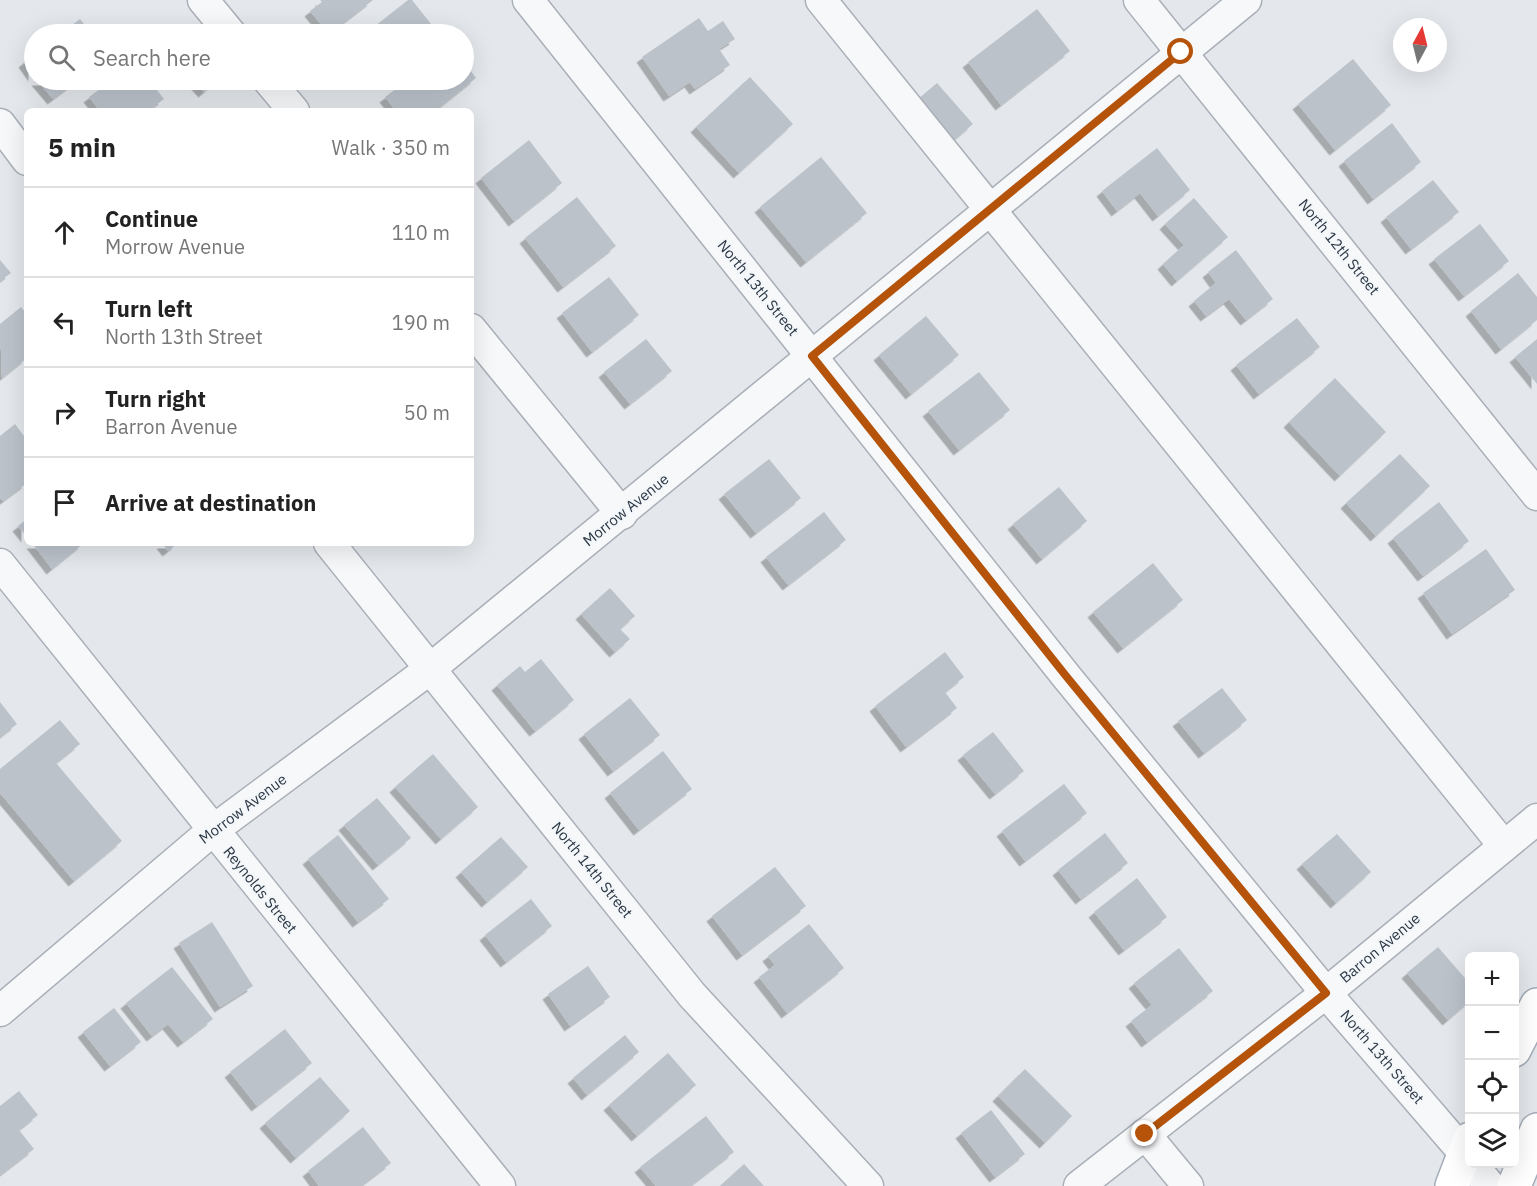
<!DOCTYPE html>
<meta charset="utf-8">
<style>
:root{--surface:#fff;--page:#f6f6f6;--text:#222;--muted:#767676;--line:#e0e0e0}
body{margin:0;font-family:"IBM Plex Sans",sans-serif;background:var(--page);color:var(--text)}
.controls{position:absolute;right:18px;bottom:18px;display:grid;overflow:hidden;border-radius:9px;box-shadow:0 6px 24px #0002}
.controls button{width:54px;height:54px;display:grid;place-items:center;padding:0;border:0;border-bottom:2px solid var(--line);background:var(--surface);color:var(--text);font:30px sans-serif}
.compass{position:absolute;left:1393px;top:18px;width:54px;height:54px;border-radius:50%;background:var(--surface);box-shadow:0 6px 24px #0002;rotate:7deg}
.stop{position:absolute;width:18px;height:18px;margin:-14px;border:4px solid #b45309;border-radius:50%;background:#fff}
.stop.end{background:#b45309;border-color:#fff;box-shadow:0 2px 6px #0008}
.list{margin:0;padding:0;list-style:none}
h2{display:flex;justify-content:space-between;align-items:center;height:78px;margin:0;padding:0 24px;font-size:26px}
h2 small{font-size:20px;font-weight:400;color:var(--muted)}
.list li{display:grid;grid-template-columns:39px 1fr auto;gap:18px;align-items:center;box-sizing:border-box;height:90px;padding:0 24px;border-top:2px solid var(--line)}
.list b{display:block;font-size:22px;white-space:nowrap}
.list p{margin:0;font-size:20px;white-space:nowrap;color:var(--muted)}
.list em{font-size:20px;font-style:normal;color:var(--muted)}
.icon{flex:none;width:33px;height:33px;fill:none;stroke:currentColor;stroke-width:2;stroke-linecap:round;stroke-linejoin:round}
.map{position:relative;flex:none;width:1537px;height:1186px;overflow:hidden}
.search{position:absolute;background:var(--surface);box-shadow:0 6px 24px #0002;left:24px;top:24px;width:450px;height:66px;display:flex;align-items:center;gap:15px;box-sizing:border-box;padding:0 21px;border-radius:33px;color:var(--muted);font-size:22px}
.panel{position:absolute;background:var(--surface);box-shadow:0 6px 24px #0002;left:24px;top:108px;width:450px;height:438px;border-radius:9px}
.map>svg:first-child{display:block}
.building{fill:#bbc2ca;filter:url(#shadow)}
.lines{fill:none;stroke-linecap:round;stroke-linejoin:round}
.minor-casing{stroke:#a9afb7;stroke-width:33}
.major-casing{stroke:#a3adb8;stroke-width:36}
.minor{stroke:#f7f8fa;stroke-width:30}
.major{stroke:#fff;stroke-width:33}
.route{stroke:#b45309;stroke-width:8}
.labels{text-anchor:middle;stroke-width:4.5;stroke-linejoin:round;paint-order:stroke}
.street-label{font-size:15px;fill:#2b3745;stroke:#f4f7f9}
</style>
<div class="map">
<svg width="1537" height="1186" viewBox="0 0 1537 1186">
<defs>
<filter id="shadow"><feDropShadow dx="-5.5" dy="5.5" stdDeviation="0" flood-color="#0004"/></filter>
</defs>
<rect width="100%" height="100%" fill="#e4e8ec"/>
<!-- building -->
<g class="building">
<polygon points="320,0 373,0 329,34 310,11 322,2"/>
<polygon points="408,0 412,0 435,29 428,34 365,34"/>
<polygon points="1037,9 1070,51 1001,105 968,62"/>
<polygon points="699,18 708,31 723,21 735,39 719,49 730,65 695,89 690,82 669,96 642,57"/>
<polygon points="80,19 92,34 60,34"/>
<polygon points="34,54 34,76 24,62"/>
<polygon points="1353,59 1391,105 1335,150 1298,104"/>
<polygon points="464,62 476,78 435,111 396,111 385,97 408,80 464,80"/>
<polygon points="750,77 793,124 739,173 696,127"/>
<polygon points="37,80 78,80 53,99"/>
<polygon points="112,80 149,80 164,99 148,111 100,111 89,97"/>
<polygon points="193,80 218,80 204,92"/>
<polygon points="937,83 973,124 953,141 917,100"/>
<polygon points="1392,123 1421,162 1373,199 1344,161"/>
<polygon points="529,140 562,183 514,221 481,178"/>
<polygon points="1157,148 1190,190 1158,216 1140,193 1117,211 1102,191"/>
<polygon points="821,157 867,213 806,262 760,207"/>
<polygon points="1433,180 1459,212 1411,249 1386,217"/>
<polygon points="577,197 616,246 563,287 525,238"/>
<polygon points="1194,198 1228,237 1177,281 1163,264 1184,245 1165,224"/>
<polygon points="1480,224 1509,261 1464,296 1434,259"/>
<polygon points="1236,250 1273,299 1246,320 1229,299 1206,316 1194,301 1216,283 1208,272"/>
<polygon points="0,260 11,273 0,281"/>
<polygon points="1518,273 1537,297 1537,320 1501,349 1471,311"/>
<polygon points="609,277 639,315 592,352 562,313"/>
<polygon points="21,307 27,314 27,358 2,378 0,324"/>
<polygon points="926,316 959,355 911,394 879,355"/>
<polygon points="1297,318 1320,347 1259,394 1236,365"/>
<polygon points="646,339 672,371 630,404 604,372"/>
<polygon points="1537,339 1537,384 1515,357"/>
<polygon points="979,372 1010,410 959,450 928,411"/>
<polygon points="1335,378 1386,432 1340,476 1289,422"/>
<polygon points="15,424 27,440 27,483 3,501 0,498 0,436"/>
<polygon points="1400,454 1430,486 1376,536 1346,503"/>
<polygon points="769,459 801,498 756,533 724,494"/>
<polygon points="1059,487 1087,521 1042,559 1013,524"/>
<polygon points="1439,502 1469,541 1423,576 1393,538"/>
<polygon points="824,512 846,540 788,585 766,557"/>
<polygon points="27,519 27,537 18,526"/>
<polygon points="32,543 84,543 52,569"/>
<polygon points="162,543 178,543 168,551"/>
<polygon points="1486,549 1515,590 1452,634 1423,593"/>
<polygon points="1153,563 1183,600 1123,648 1093,612"/>
<polygon points="610,588 635,616 620,629 630,639 615,652 581,614"/>
<polygon points="945,652 964,677 945,692 957,708 906,747 875,706"/>
<polygon points="541,659 574,700 535,731 497,685 520,666 525,672"/>
<polygon points="1222,688 1247,720 1204,753 1178,721"/>
<polygon points="630,698 660,735 613,771 584,734"/>
<polygon points="0,702 17,724 0,737"/>
<polygon points="60,720 80,744 56,763 122,841 74,881 0,793 0,769"/>
<polygon points="993,732 1024,771 995,794 963,755"/>
<polygon points="663,751 692,789 639,830 610,793"/>
<polygon points="433,754 478,807 441,839 395,787"/>
<polygon points="1064,784 1087,813 1025,861 1002,831"/>
<polygon points="377,798 411,838 378,865 344,825"/>
<polygon points="1105,833 1128,863 1081,899 1058,870"/>
<polygon points="1337,834 1371,872 1336,903 1302,864"/>
<polygon points="338,835 389,899 358,922 308,859"/>
<polygon points="501,837 528,867 487,902 461,872"/>
<polygon points="775,867 806,906 742,955 712,916"/>
<polygon points="1137,878 1167,917 1124,950 1094,912"/>
<polygon points="531,899 552,926 506,962 485,935"/>
<polygon points="212,922 253,986 220,1007 179,943"/>
<polygon points="809,924 844,968 787,1013 759,977 775,965 768,956"/>
<polygon points="1438,947 1470,984 1470,1001 1448,1020 1407,973"/>
<polygon points="1179,948 1213,991 1147,1042 1131,1021 1152,1005 1134,983"/>
<polygon points="588,966 610,997 570,1026 548,994"/>
<polygon points="172,967 213,1019 183,1042 168,1024 152,1036 126,1003"/>
<polygon points="114,1008 141,1042 110,1066 83,1032"/>
<polygon points="285,1029 312,1063 257,1106 230,1072"/>
<polygon points="625,1035 639,1052 587,1095 573,1078"/>
<polygon points="668,1053 696,1085 637,1136 609,1105"/>
<polygon points="1025,1069 1072,1116 1045,1143 998,1096"/>
<polygon points="320,1077 350,1111 296,1158 265,1123"/>
<polygon points="19,1091 38,1115 19,1130 34,1149 0,1175 0,1106"/>
<polygon points="991,1110 1025,1154 995,1177 961,1133"/>
<polygon points="706,1116 734,1152 690,1186 656,1186 640,1167"/>
<polygon points="363,1127 391,1163 361,1186 319,1186 308,1171"/>
<polygon points="744,1164 764,1186 720,1186"/>
</g>
<g class="lines">
<defs>
<g id="minor">
<polyline points="203,0 231,34"/>
<polyline points="528,0 1066,676 1326,993 1470,1160"/>
<polyline points="821,0 1504,846"/>
<polyline points="1139,0 1537,495"/>
<polyline points="268,80 294,111"/>
<polyline points="0,124 27,160"/>
<polyline points="471,329 622,514"/>
<polyline points="329,543 692,995 868,1186"/>
<polyline points="0,564 500,1186"/>
<polyline points="0,1011 212,831 430,669 1246,0"/>
<polyline points="1145,1134 1188,1186"/>
<polyline points="1472,1164 1490,1186"/>
<polyline points="1079,1186 1326,993 1537,819"/>
</g>
<g id="major">
<polyline points="1514,1050 1537,1005"/>
<polyline points="1452,1186 1470,1139"/>
<polyline points="1514,1186 1537,1130"/>
</g>
</defs>
<!-- minor casing -->
<use href="#minor" class="minor-casing"/>
<!-- major casing -->
<use href="#major" class="major-casing"/>
<!-- minor -->
<use href="#minor" class="minor"/>
<!-- major -->
<use href="#major" class="major"/>
</g>
<g class="lines">
<!-- route -->
<polyline class="route" points="1145,1134 1326,993 1066,676 812,356 1181,52"/>
</g>
<g class="labels">
<!-- street labels -->
<g class="street-label">
<text transform="translate(1339 247) rotate(51)" y="5">North 12th Street</text>
<text transform="translate(758 288) rotate(51)" y="5">North 13th Street</text>
<text transform="translate(626 510) rotate(-39)" y="5">Morrow Avenue</text>
<text transform="translate(243 809) rotate(-37)" y="5">Morrow Avenue</text>
<text transform="translate(592 870) rotate(51)" y="5">North 14th Street</text>
<text transform="translate(260 890) rotate(51)" y="5">Reynolds Street</text>
<text transform="translate(1380 948) rotate(-40)" y="5">Barron Avenue</text>
<text transform="translate(1382 1057) rotate(49)" y="5">North 13th Street</text>
</g>
</g>
</svg>
<div class="controls">
<button>+</button>
<button>−</button>
<button><svg class="icon" aria-label="locate" viewBox="0 0 24 24"><circle cx="12" cy="12" r="6"/><path d="M12 2v4M12 18v4M2 12h4M18 12h4"/></svg></button>
<button><svg class="icon" aria-label="layers" viewBox="0 0 24 24"><path d="M12 4l9 5-9 5-9-5zM3 14l9 5 9-5"/></svg></button>
</div>
<svg class="compass" viewBox="-18 -18 36 36"><path d="M0-13l5 13h-10z" fill="#e53935"/><path d="M0 13l5-13h-10z" fill="#767676"/></svg>
<div class="stop" style="left:1181px;top:52px"></div>
<div class="stop end" style="left:1145px;top:1134px"></div>
<div class="search"><svg class="icon" aria-label="search" viewBox="0 0 24 24"><circle cx="10" cy="10" r="6"/><path d="M15 15l6 6"/></svg>Search here</div>
<section class="panel">
<h2>5 min<small>Walk · 350 m</small></h2>
<ul class="list">
<li><svg class="icon" aria-label="ahead" viewBox="0 0 24 24"><path d="M12 20V5M6 11l6-6 6 6"/></svg><div><b>Continue</b><p>Morrow Avenue</p></div><em>110 m</em></li>
<li><svg class="icon" aria-label="left" viewBox="0 0 24 24"><path d="M17 20v-9H6M10 6l-5 5 5 5"/></svg><div><b>Turn left</b><p>North 13th Street</p></div><em>190 m</em></li>
<li><svg class="icon" aria-label="right" viewBox="0 0 24 24"><path d="M7 20v-9h11M14 6l5 5-5 5"/></svg><div><b>Turn right</b><p>Barron Avenue</p></div><em>50 m</em></li>
<li><svg class="icon" aria-label="arrive" viewBox="0 0 24 24"><path d="M6 21V4h12l-3 4 3 4H6"/></svg><div><b>Arrive at destination</b></div></li>
</ul>
</section>
</div>
